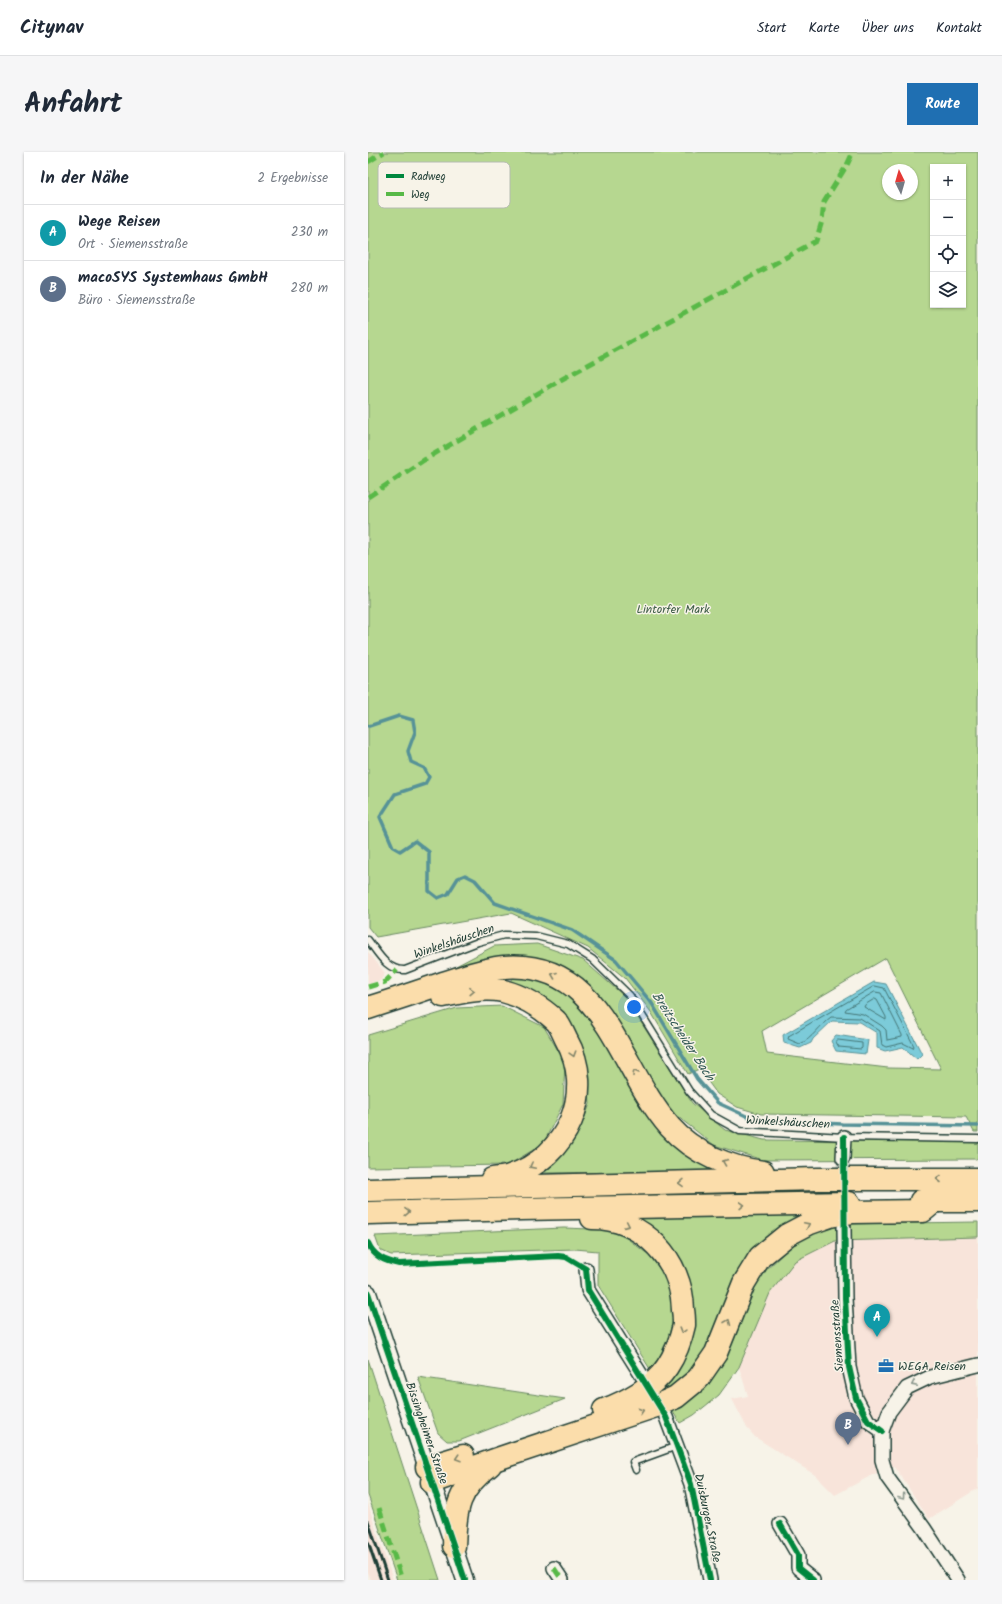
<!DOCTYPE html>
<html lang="de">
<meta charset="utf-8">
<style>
:root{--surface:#fff;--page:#f6f6f7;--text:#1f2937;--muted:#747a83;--line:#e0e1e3;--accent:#1f6fb2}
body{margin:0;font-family:Kalam,sans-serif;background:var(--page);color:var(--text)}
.controls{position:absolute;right:12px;top:12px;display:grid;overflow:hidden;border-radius:0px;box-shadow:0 1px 3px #0004}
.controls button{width:36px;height:36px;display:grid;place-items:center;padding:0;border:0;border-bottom:1px solid var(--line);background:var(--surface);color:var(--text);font:20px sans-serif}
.compass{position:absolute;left:514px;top:12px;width:36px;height:36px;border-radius:50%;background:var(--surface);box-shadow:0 1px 3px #0004;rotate:355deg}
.you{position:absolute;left:266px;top:855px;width:14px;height:14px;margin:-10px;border:3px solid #fff;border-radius:50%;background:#1a73e8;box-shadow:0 0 0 6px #1a73e833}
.badge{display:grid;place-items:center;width:26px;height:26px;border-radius:50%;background:var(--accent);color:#fff;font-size:13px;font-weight:700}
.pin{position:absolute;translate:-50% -33px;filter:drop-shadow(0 1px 2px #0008)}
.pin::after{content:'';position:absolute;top:21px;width:14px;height:12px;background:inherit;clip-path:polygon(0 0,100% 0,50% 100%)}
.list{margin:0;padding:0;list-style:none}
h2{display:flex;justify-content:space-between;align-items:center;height:52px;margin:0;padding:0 16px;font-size:17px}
h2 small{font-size:13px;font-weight:400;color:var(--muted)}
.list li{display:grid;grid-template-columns:26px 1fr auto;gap:12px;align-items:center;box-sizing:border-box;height:56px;padding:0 16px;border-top:1px solid var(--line)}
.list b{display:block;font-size:15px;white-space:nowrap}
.list p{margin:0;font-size:13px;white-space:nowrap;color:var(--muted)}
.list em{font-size:13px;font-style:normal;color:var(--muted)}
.icon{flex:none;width:22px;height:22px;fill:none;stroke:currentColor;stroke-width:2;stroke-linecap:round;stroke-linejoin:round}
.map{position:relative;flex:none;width:610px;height:1428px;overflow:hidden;border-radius:0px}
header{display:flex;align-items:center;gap:24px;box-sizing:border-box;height:56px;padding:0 20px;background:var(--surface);border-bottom:1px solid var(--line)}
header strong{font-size:19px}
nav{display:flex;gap:22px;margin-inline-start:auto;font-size:14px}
.intro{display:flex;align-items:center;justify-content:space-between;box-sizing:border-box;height:96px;padding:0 24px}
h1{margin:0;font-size:28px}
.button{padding:10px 18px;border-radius:0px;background:var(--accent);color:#fff;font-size:14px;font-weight:700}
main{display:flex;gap:24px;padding:0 24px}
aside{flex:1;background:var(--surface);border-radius:0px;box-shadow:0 1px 3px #0004}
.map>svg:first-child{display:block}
.built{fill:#f8e4da}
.green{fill:#b6d790;stroke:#6a8a62;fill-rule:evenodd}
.water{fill:#7ccbd9;stroke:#579297}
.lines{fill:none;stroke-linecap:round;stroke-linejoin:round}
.shore{stroke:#447676;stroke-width:1}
.stream{stroke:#579297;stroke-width:3.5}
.minor-tunnel{stroke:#cccfc4;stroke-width:13;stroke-dasharray:13 6;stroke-linecap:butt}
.service-casing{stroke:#1f3d34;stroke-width:9}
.minor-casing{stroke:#1f3d34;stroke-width:16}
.tertiary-casing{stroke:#1f3d34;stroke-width:19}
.motorway-casing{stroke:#1f3d34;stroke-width:25}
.service{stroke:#f7f3e8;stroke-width:6}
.minor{stroke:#f7f3e8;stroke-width:13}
.tertiary{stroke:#f7f3e8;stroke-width:16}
.motorway{stroke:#fbddab;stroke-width:22}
.rail{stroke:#1f3d34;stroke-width:3}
.quiet{stroke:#58b947;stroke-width:5;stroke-dasharray:10 5;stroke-linecap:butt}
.cycleway-casing{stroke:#f7f3e8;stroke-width:8}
.cycleway{stroke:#00873e;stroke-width:6}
.oneway{stroke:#82856a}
.oneway2{stroke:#8b988e}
.labels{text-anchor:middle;stroke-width:3;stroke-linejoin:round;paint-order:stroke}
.park-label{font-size:12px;fill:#3d5c46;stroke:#f7f3e8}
.street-label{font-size:12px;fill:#1f3d34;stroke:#f7f3e8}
.poi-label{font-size:12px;fill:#1f3d34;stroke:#f7f3e8;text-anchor:start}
.water-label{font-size:13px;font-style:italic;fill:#325955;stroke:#f7f3e8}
.key{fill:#f7f3e8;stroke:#b6bcb2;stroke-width:1}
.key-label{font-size:11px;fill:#1f3d34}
</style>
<header>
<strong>Citynav</strong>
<nav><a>Start</a><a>Karte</a><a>Über uns</a><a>Kontakt</a></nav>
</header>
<div class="intro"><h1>Anfahrt</h1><a class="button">Route</a></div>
<main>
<aside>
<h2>In der Nähe<small>2 Ergebnisse</small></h2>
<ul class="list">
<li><span class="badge" style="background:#0f9aa8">A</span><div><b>Wege Reisen</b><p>Ort · Siemensstraße</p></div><em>230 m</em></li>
<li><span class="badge" style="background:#5c6f8a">B</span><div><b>macoSYS Systemhaus GmbH</b><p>Büro · Siemensstraße</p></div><em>280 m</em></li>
</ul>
</aside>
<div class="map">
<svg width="610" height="1428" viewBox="0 0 610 1428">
<rect width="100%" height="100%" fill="#f7f3e8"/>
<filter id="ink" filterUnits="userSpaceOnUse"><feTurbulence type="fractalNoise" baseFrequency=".025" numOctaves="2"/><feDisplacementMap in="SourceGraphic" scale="8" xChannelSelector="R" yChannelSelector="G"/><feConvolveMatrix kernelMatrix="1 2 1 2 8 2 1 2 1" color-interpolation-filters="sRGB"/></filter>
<g filter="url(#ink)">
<!-- built -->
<g class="built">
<polygon points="0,800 17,821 13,828 0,832"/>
<polygon points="610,1085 610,1336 561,1367 527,1315 506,1322 467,1343 447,1323 387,1285 379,1276 364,1247 380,1244 371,1215 402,1141 427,1109 467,1089"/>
<polygon points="0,1351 8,1378 25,1428 3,1428 0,1420"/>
</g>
<!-- green -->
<g class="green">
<path d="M0,0h610v980h-4l-8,-15 -205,-3 -24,-7 -20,-13 -18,-25 -11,5 -37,-62 -26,-34 -37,-30 -77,-35 -135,24 -8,-10zM565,15h30v138h-30zM520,18h24v24h-24zM518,806l55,111 -53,-1 -121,-14 -5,-23z"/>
<polygon points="169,792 215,808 257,845 324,951 357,978 396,988 610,990 610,1007 395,1008 346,993 300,957 239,856 206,821 151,803 88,814 126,794"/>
<polygon points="149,824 185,832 211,848 280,957 360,1020 167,1021 193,1004 214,972 222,952 219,910 201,874 140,830"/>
<polygon points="134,854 176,875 197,910 195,952 175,992 140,1013 0,1015 0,883 89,856"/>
<polygon points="442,1063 360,1154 323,1227 296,1244 290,1235 323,1152 261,1065"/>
<polygon points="610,1070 610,1085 467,1089 427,1109 402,1141 371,1215 351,1243 326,1263 312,1271 305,1260 331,1240 361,1199 391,1125 428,1089 469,1072"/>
<polygon points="196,1076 248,1078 281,1103 298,1125 307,1161 300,1186 291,1206 282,1217 230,1133 230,1099 207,1097 23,1103 12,1098 7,1084"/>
<polygon points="0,1207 72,1428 29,1428 0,1343"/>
<polygon points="50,1225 197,1247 91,1289 79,1289 70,1281"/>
</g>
<!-- water -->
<g class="water">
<polygon points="506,830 518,832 554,902 549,907 535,895 517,899 509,896 509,881 491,870 464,869 445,887 443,891 432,896 416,891 415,883"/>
<polygon points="468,883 500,888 498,902 468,899 463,889"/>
</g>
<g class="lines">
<!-- shore -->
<g class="shore">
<path d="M507,834l9,2 30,58 -1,2 -10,-5 -17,4 -4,-2 -2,-14 -20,-13 -29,-1c-11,8 -19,22 -31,27l-12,-5 1,-3z"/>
<polygon points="507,840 513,841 534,883 534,885 519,888 518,878 514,874 495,862 477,859 478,857"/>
<polygon points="507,847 509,848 518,865 518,868 496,855 497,853"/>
<polygon points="470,888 494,891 494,896 493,897 471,895 468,890"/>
</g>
<!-- stream -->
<polyline class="stream" points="0,574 1,574 31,564 45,568 47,580 40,599 43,610 56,616 61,625 57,632 27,642 12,665 25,695 32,699 47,689 61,700 61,739 70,746 80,742 90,726 97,723 107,728 127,751 204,778 248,808 283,850 329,927 350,951 387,968 474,972 610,974"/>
<!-- minor-tunnel -->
<polyline class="minor-tunnel" points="475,1006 476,1058"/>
<defs>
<g id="service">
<path d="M0,788c10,13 19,31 37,30l73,-28 26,-7 32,1 32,8 24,15 38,37 59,95 22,24 29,16 104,6 134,2"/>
<polyline points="268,1318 265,1310 309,1294"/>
</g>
<g id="minor">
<polyline points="475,1006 476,985"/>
<polyline points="476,1076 477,1146 481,1215 488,1246 500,1269 514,1279"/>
<polyline points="218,1117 220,1138 274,1224"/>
<polyline points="298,1265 323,1332 342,1428"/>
<polyline points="412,1372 430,1403 430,1416 445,1428"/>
<polyline points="186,1416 194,1428"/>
<polyline points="590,1428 556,1376 519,1325 514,1308 514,1279 521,1260 539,1236 562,1225 610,1213"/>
</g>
<polyline id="tertiary" points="0,1141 97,1428"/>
<g id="motorway">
<path d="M75,844c18,-4 41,-9 60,-5 19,5 38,16 53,30 4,4 7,12 10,18 30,53 2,118 -56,137 -5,2 -12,2 -18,3"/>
<path d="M0,856c25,-8 50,-16 75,-25 20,-6 40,-14 61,-16 100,-8 114,101 166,160 23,26 60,41 93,45"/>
<polyline points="0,1038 450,1027 610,1027"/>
<polyline points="553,1049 610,1049"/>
<polyline points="0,1061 153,1057 481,1051"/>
<path d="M224,1066c51,0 90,42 91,92 1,5 1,10 1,15 -3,14 -9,30 -17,42 -13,20 -41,35 -63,43"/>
<polyline points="59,1315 95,1304"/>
<polyline points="64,1330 132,1306 288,1254 308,1245 330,1227 348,1201 376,1131 392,1105 419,1083 442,1071 462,1064 485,1060 555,1059 567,1049"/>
<path d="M86,1394c2,-39 3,-56 36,-81"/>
</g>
</defs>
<!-- service casing -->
<use href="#service" class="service-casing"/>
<!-- minor casing -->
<use href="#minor" class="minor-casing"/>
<!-- tertiary casing -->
<use href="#tertiary" class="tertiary-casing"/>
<!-- motorway casing -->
<use href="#motorway" class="motorway-casing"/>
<!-- service -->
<use href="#service" class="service"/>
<!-- minor -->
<use href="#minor" class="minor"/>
<!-- tertiary -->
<use href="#tertiary" class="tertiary"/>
<!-- motorway -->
<use href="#motorway" class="motorway"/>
<!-- rail -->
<g class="rail">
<polyline points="0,1369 20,1428"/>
<polyline points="0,1390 13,1428"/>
</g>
<!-- quiet -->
<g class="quiet">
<polyline points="0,10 16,0"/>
<polyline points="0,345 56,308 196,226 448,89 454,69 456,50 479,13 485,0"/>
<polyline points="0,835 17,830 29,818"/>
<polyline points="11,1356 34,1428"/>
<polyline points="186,1416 194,1428"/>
</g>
<defs>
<g id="cycleway">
<polyline points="476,985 477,1146 481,1215 488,1246 500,1269 514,1279"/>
<path d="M0,1091c6,14 17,18 31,21l159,-8 8,1 20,12 2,21 78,127 25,67 19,96"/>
<polyline points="0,1141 97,1428"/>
<polyline points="412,1372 430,1403 430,1416 445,1428"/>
</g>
</defs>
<!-- cycleway casing -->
<use href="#cycleway" class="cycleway-casing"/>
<!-- cycleway -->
<use href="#cycleway" class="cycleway"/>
</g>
<!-- one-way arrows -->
<defs><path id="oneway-chevron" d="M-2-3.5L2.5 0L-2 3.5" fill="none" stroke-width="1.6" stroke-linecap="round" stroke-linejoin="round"/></defs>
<g class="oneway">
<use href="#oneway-chevron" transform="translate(186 823) rotate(-159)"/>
<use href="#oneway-chevron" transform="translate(104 839) rotate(-2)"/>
<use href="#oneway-chevron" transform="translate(205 902) rotate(73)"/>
<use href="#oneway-chevron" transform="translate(267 921) rotate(-120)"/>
<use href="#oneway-chevron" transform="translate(357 1010) rotate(-159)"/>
<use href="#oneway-chevron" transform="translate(164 1014) rotate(153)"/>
<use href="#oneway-chevron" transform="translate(571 1027) rotate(180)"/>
<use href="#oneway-chevron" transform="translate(313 1031) rotate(179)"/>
<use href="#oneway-chevron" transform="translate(374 1053) rotate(-1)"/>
<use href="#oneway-chevron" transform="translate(39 1060) rotate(-2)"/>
<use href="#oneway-chevron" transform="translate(259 1073) rotate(24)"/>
<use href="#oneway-chevron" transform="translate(439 1073) rotate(-26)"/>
<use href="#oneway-chevron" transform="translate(360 1170) rotate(-68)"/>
<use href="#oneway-chevron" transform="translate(314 1179) rotate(106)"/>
<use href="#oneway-chevron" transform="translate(273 1259) rotate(-18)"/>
<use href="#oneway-chevron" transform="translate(90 1306) rotate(162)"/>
</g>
<g class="oneway2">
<use href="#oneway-chevron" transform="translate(546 1232) rotate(154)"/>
<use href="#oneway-chevron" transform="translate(534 1345) rotate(54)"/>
</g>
</g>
<!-- icons -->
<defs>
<symbol id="office-bare" viewBox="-9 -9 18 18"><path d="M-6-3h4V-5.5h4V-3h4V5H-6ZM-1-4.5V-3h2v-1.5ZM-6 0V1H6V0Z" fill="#1f6fb2" stroke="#f7f3e8" stroke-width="2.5" paint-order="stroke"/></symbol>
</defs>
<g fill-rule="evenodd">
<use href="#office-bare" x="507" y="1203" width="22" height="22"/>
</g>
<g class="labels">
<!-- park labels -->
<g class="park-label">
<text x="305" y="461">Lintorfer Mark</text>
</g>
<!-- street labels -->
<g class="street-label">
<text transform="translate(86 789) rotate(-19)" y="4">Winkelshäuschen</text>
<text transform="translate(420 970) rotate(3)" y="4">Winkelshäuschen</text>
<text transform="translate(469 1184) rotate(-94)" y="4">Siemensstraße</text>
<text transform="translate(59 1281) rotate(71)" y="4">Bissingheimer Straße</text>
<text transform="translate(340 1366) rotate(78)" y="4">Duisburger Straße</text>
</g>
<!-- poi labels -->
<g class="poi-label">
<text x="530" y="1218">WEGA Reisen</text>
</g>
<!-- water labels -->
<g class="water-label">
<text transform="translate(316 884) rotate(57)" y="5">Breitscheider Bach</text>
</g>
</g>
<!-- legend -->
<rect x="10" y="10" width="132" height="46" rx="6" class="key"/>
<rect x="18" y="22" width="18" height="4" fill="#00873e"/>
<rect x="18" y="40" width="18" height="4" fill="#58b947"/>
<g class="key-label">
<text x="43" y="28">Radweg</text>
<text x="43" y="46">Weg</text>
</g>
</svg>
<div class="controls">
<button>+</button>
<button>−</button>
<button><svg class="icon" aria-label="locate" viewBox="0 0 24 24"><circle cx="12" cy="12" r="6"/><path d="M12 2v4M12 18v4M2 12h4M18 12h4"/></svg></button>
<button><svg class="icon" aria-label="layers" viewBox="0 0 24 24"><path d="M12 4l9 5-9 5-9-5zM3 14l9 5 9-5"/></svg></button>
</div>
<svg class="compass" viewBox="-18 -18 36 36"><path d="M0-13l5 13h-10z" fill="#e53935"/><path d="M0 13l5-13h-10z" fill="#747a83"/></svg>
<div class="you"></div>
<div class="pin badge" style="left:509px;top:1185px;background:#0f9aa8">A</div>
<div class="pin badge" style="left:480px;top:1293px;background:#5c6f8a">B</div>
</div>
</main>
